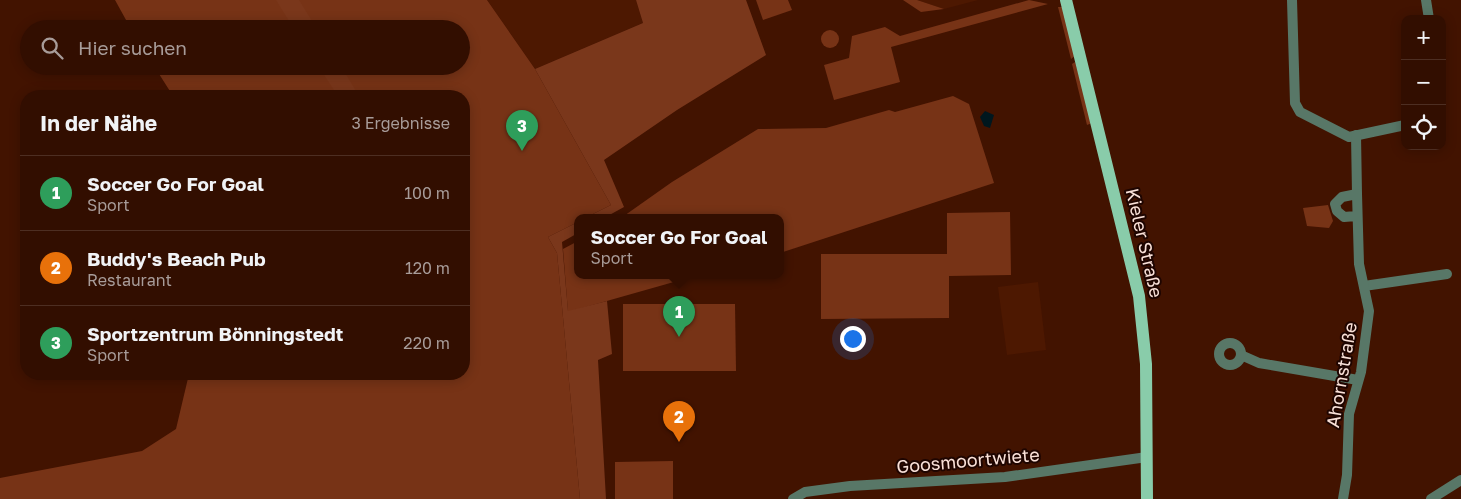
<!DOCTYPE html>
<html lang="de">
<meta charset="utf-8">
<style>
:root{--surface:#320e00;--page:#3a170a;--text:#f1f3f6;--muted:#a89c99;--line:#4d2e22;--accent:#ea580c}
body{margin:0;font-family:"Golos Text",sans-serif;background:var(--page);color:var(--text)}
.controls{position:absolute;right:15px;top:15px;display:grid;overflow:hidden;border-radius:10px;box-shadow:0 2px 12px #0003}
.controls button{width:45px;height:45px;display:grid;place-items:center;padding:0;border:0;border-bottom:1px solid var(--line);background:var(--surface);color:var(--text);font:25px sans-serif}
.you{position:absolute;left:852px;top:338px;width:18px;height:18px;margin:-12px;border:4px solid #fff;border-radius:50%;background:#1a73e8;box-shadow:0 0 0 8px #1a73e833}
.badge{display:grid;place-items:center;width:32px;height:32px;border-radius:50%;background:var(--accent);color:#fff;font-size:16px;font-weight:700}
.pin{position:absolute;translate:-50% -41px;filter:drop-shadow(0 1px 2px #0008)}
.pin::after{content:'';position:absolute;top:26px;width:18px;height:15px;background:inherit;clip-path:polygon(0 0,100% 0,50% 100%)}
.popup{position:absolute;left:574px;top:214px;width:210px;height:65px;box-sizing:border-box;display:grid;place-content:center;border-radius:10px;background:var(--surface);filter:drop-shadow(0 1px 4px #0005);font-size:16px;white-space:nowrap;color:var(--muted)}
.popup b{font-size:19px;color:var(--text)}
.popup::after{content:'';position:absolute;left:50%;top:100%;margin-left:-10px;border:10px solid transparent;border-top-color:var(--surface)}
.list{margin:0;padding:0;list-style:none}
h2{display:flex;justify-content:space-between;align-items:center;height:65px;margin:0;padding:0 20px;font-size:21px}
h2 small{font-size:16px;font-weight:400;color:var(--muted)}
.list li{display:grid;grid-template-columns:32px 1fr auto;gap:15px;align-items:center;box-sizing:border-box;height:75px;padding:0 20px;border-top:1px solid var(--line)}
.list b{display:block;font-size:19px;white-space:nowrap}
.list p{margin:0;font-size:16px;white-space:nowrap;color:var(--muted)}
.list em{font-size:16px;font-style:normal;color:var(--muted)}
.icon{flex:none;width:28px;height:28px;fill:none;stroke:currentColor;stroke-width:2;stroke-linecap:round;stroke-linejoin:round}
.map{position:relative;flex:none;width:1461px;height:499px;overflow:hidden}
.search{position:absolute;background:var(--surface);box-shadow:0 2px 12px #0003;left:20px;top:20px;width:450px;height:55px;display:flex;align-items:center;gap:12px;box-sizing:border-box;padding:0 18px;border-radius:28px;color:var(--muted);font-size:19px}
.panel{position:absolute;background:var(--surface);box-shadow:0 2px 12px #0003;left:20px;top:90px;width:450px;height:290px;border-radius:20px}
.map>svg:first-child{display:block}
.built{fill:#4d1801}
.green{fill:#773316}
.forest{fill:#7a371b}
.water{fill:#00171e}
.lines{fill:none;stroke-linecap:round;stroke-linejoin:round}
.street{stroke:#587767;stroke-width:10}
.primary{stroke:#89ccaa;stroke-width:12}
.labels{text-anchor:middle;stroke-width:4;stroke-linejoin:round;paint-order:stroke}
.street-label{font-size:18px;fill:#fae1d8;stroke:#1e0500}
</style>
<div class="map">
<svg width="1461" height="499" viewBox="0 0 1461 499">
<rect width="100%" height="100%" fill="#421300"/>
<!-- built -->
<g class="built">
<polygon points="487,0 636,0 643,23 535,69"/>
<polygon points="917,0 978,0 944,9"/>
<polygon points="1038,282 1046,350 1007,355 998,287"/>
</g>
<!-- green -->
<g class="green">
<polygon points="115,0 487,0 535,69 611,205 585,218 578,218 578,222 548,237 557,253 580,499 0,499 0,478 142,451 176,429 189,374 296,374 297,378 304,374 464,374 464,96 173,96 154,66 461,66 461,29 131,29"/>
<polygon points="756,0 788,0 792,10 763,20"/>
<polygon points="903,0 917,0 944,9 921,12"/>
<polygon points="1029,0 1048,4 891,47 900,82 834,100 824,65 849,58 852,36 885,27 900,36"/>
<polygon points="1058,7 1062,7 1076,55 1071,59"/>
<circle cx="830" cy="39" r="9"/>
<polygon points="1075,62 1092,123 1087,125 1072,64"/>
<polygon points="953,96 969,104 994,183 780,253 780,218 621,218 672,182 758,129 826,128 889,110 895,112"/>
<polygon points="1328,205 1333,221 1329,228 1307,226 1303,208"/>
<polygon points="1010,212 1011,275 949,276 949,318 821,319 821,254 947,254 947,213"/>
<polygon points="578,241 578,276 695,276 568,312 563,249"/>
<polygon points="623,304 735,304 736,371 623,371"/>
<polygon points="673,461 673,499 615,499 615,462"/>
</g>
<!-- forest -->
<g class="forest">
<polygon points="276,0 299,0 317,29 294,29"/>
<polygon points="636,0 746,0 766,55 677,110 604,160 624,207 604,218 585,218 611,205 535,69 643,23"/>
<polygon points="318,66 341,66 359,96 338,96"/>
<polygon points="578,222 578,233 562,242 568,311 607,301 612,354 598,360 606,499 580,499 557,253 548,237"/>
</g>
<!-- water -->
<polygon class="water" points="985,111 994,115 990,128 984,126 980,117"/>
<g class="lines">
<!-- street -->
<g class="street">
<polyline points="1292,0 1295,103 1300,112 1349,137 1405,125"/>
<polyline points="1426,0 1429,19"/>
<polyline points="1356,135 1357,194"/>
<polyline points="1364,286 1447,274"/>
<circle cx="1230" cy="354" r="11"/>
<polyline points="1241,355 1259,363 1358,380"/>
<polyline points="793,499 805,492 850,486 1005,477 1147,457"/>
<polyline points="1343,499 1347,475 1349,414 1361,372 1369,311 1359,264 1357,194 1342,197 1335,204 1337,211 1344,217 1356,216"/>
<polyline points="1431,499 1461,480"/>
</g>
<!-- primary -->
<polyline class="primary" points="1066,0 1139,296 1146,364 1147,499"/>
</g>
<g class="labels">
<!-- street labels -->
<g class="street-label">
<text transform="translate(1144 243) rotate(77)" y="6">Kieler Straße</text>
<text transform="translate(1342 375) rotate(-80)" y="6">Ahornstraße</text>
<text transform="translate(968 461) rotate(-5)" y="6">Goosmoortwiete</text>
</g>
</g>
</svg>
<div class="controls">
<button>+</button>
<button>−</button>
<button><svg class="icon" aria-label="locate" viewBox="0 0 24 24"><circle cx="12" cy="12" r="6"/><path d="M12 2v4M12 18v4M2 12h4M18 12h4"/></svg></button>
</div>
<div class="you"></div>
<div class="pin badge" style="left:679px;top:337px;background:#2e9e5b">1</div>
<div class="popup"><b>Soccer Go For Goal</b>Sport</div>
<div class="pin badge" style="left:679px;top:442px;background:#e8710a">2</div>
<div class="pin badge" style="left:522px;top:151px;background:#2e9e5b">3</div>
<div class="search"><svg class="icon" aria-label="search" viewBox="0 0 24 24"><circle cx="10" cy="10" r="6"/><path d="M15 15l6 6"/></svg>Hier suchen</div>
<section class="panel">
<h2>In der Nähe<small>3 Ergebnisse</small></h2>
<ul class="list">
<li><span class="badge" style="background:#2e9e5b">1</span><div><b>Soccer Go For Goal</b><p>Sport</p></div><em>100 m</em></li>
<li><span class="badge" style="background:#e8710a">2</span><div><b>Buddy's Beach Pub</b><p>Restaurant</p></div><em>120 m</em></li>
<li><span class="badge" style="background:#2e9e5b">3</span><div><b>Sportzentrum Bönningstedt</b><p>Sport</p></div><em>220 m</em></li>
</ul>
</section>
</div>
